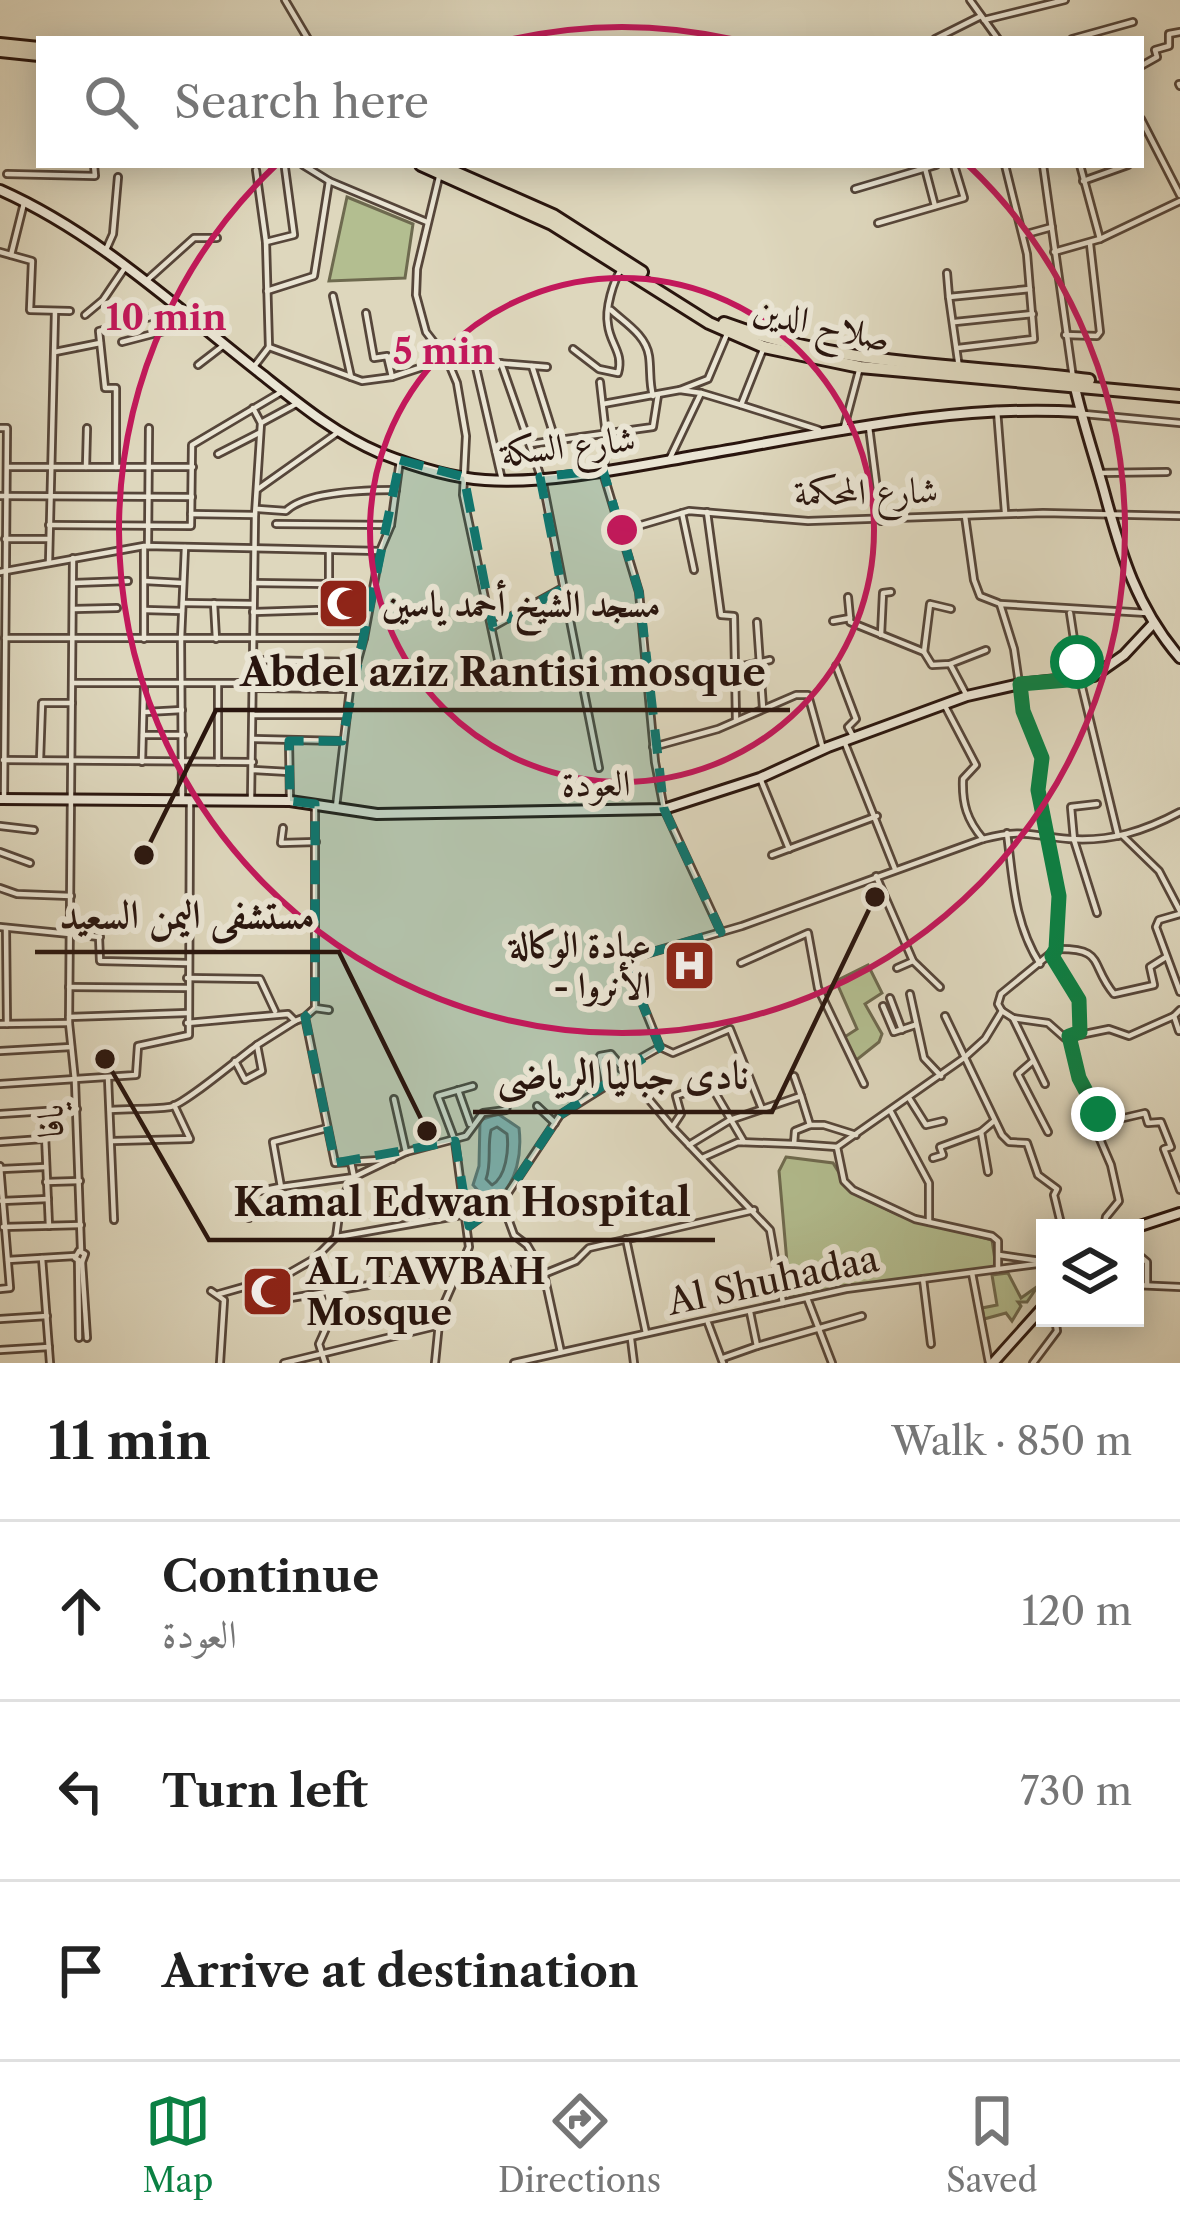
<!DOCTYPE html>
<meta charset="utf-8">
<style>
:root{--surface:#fff;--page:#f2f2f2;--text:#222;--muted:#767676;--line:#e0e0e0;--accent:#0b8043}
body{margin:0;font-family:"Libre Caslon Text",Amiri,serif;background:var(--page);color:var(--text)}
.controls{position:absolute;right:36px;bottom:36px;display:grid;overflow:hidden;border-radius:0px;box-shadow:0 6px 30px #0003}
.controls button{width:108px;height:108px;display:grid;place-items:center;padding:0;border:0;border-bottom:3px solid var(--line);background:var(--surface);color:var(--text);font:60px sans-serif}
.stop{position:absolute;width:36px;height:36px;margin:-27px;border:9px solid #0b8043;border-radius:50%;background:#fff}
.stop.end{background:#0b8043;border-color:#fff;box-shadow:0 3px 12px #0008}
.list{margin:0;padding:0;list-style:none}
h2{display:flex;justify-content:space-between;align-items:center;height:156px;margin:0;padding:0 48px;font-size:51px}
h2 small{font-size:39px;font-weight:400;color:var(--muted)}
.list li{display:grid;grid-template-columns:78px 1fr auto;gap:36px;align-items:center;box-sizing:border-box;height:180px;padding:0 48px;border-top:3px solid var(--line)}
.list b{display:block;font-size:45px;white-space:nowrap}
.list p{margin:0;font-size:39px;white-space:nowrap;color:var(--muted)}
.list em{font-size:39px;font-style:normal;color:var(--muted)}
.icon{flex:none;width:66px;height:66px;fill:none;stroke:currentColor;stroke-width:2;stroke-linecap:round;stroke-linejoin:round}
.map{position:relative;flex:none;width:1180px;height:1363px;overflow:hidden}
.search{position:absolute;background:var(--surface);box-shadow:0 6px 30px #0003;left:36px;right:36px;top:36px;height:132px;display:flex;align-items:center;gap:30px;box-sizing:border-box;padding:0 42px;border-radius:0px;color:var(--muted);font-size:45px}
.sheet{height:696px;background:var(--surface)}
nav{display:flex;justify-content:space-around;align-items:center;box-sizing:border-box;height:168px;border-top:3px solid var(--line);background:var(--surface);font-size:33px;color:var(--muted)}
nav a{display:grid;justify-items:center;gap:6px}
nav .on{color:var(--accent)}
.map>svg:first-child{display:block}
.green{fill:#b3be90;stroke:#6e6a4f;stroke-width:3}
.water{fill:#94b8b5;stroke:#697772;stroke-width:3}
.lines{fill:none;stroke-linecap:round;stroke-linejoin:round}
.shore{stroke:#5e6662;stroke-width:3}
.street-casing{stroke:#56463a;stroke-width:10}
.secondary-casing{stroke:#29150e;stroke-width:14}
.highway-casing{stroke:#29150e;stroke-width:16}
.street{stroke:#eae5d4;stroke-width:4.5}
.secondary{stroke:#eae5d4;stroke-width:8}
.highway{stroke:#ded7bd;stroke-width:10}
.route{stroke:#0b8043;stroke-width:15}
.marked{fill:#0f766e;fill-opacity:0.2;stroke:#0f766e;stroke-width:9;stroke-dasharray:24 15;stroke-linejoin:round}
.ring{fill:none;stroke:#c2185b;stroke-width:6}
.labels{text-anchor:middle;stroke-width:12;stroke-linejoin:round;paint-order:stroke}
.street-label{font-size:36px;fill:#29150e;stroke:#eae5d4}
.poi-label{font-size:36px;font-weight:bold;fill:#29150e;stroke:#eae5d4;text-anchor:start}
.centre{fill:#c2185b;stroke:#eae5d4;stroke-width:6}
.ring-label{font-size:36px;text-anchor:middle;font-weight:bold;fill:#c2185b;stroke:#eae5d4;stroke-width:12;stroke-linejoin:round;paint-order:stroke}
.leader{fill:none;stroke:#29150e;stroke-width:4.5}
.callout-dot{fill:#29150e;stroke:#eae5d4;stroke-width:4.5}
.callout-label{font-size:39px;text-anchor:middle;font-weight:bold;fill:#29150e;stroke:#eae5d4;stroke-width:12;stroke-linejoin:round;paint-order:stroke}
</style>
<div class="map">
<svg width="1180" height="1363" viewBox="0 0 1180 1363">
<rect width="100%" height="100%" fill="#ded7bd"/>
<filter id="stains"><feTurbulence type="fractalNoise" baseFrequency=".00167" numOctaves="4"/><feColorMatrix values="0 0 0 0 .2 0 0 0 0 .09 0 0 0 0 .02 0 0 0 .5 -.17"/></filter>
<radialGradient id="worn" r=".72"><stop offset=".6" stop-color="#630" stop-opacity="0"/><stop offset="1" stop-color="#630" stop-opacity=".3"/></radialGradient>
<!-- green -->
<g class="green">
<polygon points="347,197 413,224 405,278 329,281"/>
<polygon points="868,965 882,993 865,1004 882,1034 879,1042 854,1062 843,1038 857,1029 836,981"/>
<polygon points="786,1157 833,1163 851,1192 899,1215 992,1240 996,1267 790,1297 779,1171"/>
<polygon points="1008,1273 1021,1298 1038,1286 1027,1302 1018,1302 1021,1306 1012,1321 1006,1313 984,1319 982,1308 997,1305 992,1275"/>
</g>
<!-- water -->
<path class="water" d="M498,1114l21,14c3,25 -2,54 -21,70l-15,-2 -10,-11 6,-19 1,-46z"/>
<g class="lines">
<!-- shore -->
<path class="shore" d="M497,1127l10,7c2,16 -1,43 -15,51l-6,-6c6,-16 1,-32 5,-49z"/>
<defs>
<g id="street">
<polyline points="285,0 308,39"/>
<polyline points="970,0 998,39"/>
<polyline points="984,20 1065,0"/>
<polyline points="935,39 981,16"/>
<polyline points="1072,39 1133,22"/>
<polyline points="1141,66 1157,57 1155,50 1169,46 1169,34 1180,32"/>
<polyline points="1179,84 1180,86"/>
<polyline points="1141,119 1180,195"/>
<polyline points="303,165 329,181"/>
<polyline points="1043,165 1073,378"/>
<polyline points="1080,165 1100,239"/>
<polyline points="925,168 935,206"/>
<polyline points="440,173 417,269 416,295 426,332 447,359 457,383 466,436 463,495 503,683"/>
<polyline points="7,174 95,176 94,165"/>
<polyline points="1083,181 1128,165"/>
<polyline points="855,189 936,165"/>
<polyline points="878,223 964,198 954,165"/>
<polyline points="1023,235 1052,227"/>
<polyline points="266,242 294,235 285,168"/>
<polyline points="0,252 32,261 30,310 70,311"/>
<polyline points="105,252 113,234 118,177"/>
<polyline points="1054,252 1100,239 1180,201"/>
<polyline points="11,255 24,203"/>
<polyline points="947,273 949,297 1030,289"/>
<polyline points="145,282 194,238 217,238"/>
<polyline points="267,291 314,276 329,181 427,222"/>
<polyline points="333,296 351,377"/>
<polyline points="949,297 959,368"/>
<path d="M611,310c14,13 35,25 38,46 2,14 0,26 4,40"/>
<polyline points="366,313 374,358 387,356 392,377"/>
<polyline points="85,315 103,300 126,266"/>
<polyline points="955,322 1033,314"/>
<polyline points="1065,335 1097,336 1100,332 1090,244"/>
<polyline points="122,342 195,323"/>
<polyline points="269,347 362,381 392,377 447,359 547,367"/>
<polyline points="958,348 1034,339 1027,254 1005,165"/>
<path d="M573,349l26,20 19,4c6,-20 -8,-29 -10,-48 -3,-16 5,-44 14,-57"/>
<polyline points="55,352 100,343"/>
<polyline points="475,363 502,480"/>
<polyline points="501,363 543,483 599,768"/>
<polyline points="198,365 224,345"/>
<polyline points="532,366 554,436 559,438"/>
<polyline points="253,368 269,347 266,242 256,170"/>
<polyline points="600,382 606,435 604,476 639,592 655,762 664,809 721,932"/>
<polyline points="701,393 741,405 764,347"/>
<polyline points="603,404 680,390"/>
<polyline points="741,405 819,430"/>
<polyline points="997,410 1005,512"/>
<polyline points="1084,414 1180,423"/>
<polyline points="261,423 298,403"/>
<polyline points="869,427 881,521"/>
<polyline points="0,428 7,428 4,799"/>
<polyline points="843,431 860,367"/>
<polyline points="530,444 653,427 658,395"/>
<polyline points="218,454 259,433"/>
<polyline points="669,460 701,393 680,390 708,379 727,334"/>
<polyline points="8,467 193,467"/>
<polyline points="86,467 87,428"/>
<polyline points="116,467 116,388 105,388 99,331 176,310"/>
<polyline points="1099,473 1167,472"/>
<polyline points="258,489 337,433"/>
<polyline points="0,496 192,497"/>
<path d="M258,509l28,2c20,-20 82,-21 110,-21"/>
<polyline points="707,512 721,615 734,616 736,720"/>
<polyline points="682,513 694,570"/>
<polyline points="191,514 255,515"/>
<polyline points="965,516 974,580 980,596 998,603"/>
<polyline points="276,524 391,525"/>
<polyline points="49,525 191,526 192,445 283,391"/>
<polyline points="621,531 689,511 808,521 1043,513 1180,516"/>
<polyline points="5,539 47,539"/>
<polyline points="148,546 149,428"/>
<polyline points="144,549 144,639"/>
<polyline points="73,558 69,1023 75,1081 81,1250"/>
<polyline points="49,563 55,312"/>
<polyline points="0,572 144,546 380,551"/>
<polyline points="145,581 182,583"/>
<polyline points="74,583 128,581"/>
<polyline points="254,583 329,584 329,551"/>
<polyline points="848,597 850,618"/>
<polyline points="183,603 253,604"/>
<polyline points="214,603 216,639"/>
<polyline points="74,609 117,608"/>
<polyline points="145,610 182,611"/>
<polyline points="253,612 317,610"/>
<polyline points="1070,613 1080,679 1118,836"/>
<polyline points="833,621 850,618 850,622 924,652 932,665 950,664 986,650"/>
<polyline points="757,622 763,708"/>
<polyline points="492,627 561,589"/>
<polyline points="881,635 883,593 891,592"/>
<polyline points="5,638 364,638"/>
<polyline points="924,652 930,604 951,609"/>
<polyline points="254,660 356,662"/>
<polyline points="950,664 967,696"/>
<polyline points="836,666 856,719 848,727 854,738"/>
<polyline points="73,683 253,683"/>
<polyline points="218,684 218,762"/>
<polyline points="648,687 770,660"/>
<polyline points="254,688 350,689"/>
<path d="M945,706l31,59 -13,14c-1,25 4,41 20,60"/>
<polyline points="146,712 182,710"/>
<polyline points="254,715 344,715"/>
<polyline points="143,735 183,735"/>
<polyline points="253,739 342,741"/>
<polyline points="289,741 290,801"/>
<polyline points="844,741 895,869"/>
<polyline points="653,747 718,729 796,695 808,695 823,749"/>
<polyline points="3,760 253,762"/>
<polyline points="40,760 42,703 72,703"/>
<polyline points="142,762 144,684"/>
<polyline points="253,770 289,772"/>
<polyline points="760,778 789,849"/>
<polyline points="182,799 181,639 185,547"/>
<polyline points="251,800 255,515 261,423 253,408"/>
<polyline points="315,804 315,1008 305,1017 335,1163 393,1159"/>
<polyline points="336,807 350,689 364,638 380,551 391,525 400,460"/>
<polyline points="0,826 34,830"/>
<polyline points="283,828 281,843 316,842"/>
<path d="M1007,833c6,47 7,90 33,131"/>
<polyline points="1123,836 1159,871 1180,911"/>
<polyline points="0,852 30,863"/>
<polyline points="772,855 877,816"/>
<polyline points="876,876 913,961 940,987"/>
<polyline points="0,888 17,894 71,896"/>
<polyline points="1097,913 1074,840 1071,807 1097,804"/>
<polyline points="1180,914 1159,920 1156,927 1180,992"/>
<polyline points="0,927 100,937"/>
<polyline points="6,928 7,1024"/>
<polyline points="99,937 100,961 188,963"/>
<path d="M1056,949c50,-1 33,15 58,45l40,-9 -4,-18 16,-10"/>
<polyline points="1052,956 1079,1001 1080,1032"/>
<polyline points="741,963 808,933 818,988 864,1084"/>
<polyline points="897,968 913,961"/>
<polyline points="187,978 260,979 275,1011"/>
<polyline points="69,987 187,988"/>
<polyline points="910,994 924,1058 941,1076"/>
<polyline points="890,998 902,1030"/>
<polyline points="883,1006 894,1032 915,1025"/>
<polyline points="315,1008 329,1010"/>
<polyline points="1002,1011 1013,1018 1048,1023 1065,1038 1109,1029 1129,1036 1174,1016"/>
<polyline points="945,1016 1002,1135 1009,1142 1027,1143 1038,1175 1057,1189 1054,1195 1062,1228"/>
<polyline points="69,1017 187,1013"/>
<polyline points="1013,1018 1045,1084"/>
<polyline points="187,1023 288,1014 295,1021 303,1018"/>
<polyline points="0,1024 69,1023"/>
<polyline points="1179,1031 1174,1016 1180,1010"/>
<polyline points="1069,1036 1079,1078 1098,1114 1096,1130 1111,1165 1119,1201 1106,1217 1104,1228"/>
<polyline points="660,1047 673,1053 730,1029 762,1109"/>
<polyline points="0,1051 71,1047"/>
<polyline points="235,1061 245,1080 262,1071 257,1045 295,1021"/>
<polyline points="1033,1061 1018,1074 1048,1132"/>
<path d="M621,1069l39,-22 -35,-87 117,-34 241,-87c42,-11 47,-3 86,0 41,3 76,-8 111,-27"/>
<polyline points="794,1076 801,1096"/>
<polyline points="108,1078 114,1220"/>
<polyline points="0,1084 136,1075 138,1046 189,1035 190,800"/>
<polyline points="458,1090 470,1124"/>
<polyline points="909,1098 926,1125 943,1121"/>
<polyline points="394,1099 406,1152"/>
<polyline points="537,1106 555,1123"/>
<path d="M110,1110c20,-2 41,0 60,-3 14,-2 70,-50 87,-62"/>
<polyline points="44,1112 49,1226"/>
<polyline points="891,1112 929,1183 929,1222"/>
<polyline points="0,1114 77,1109"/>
<polyline points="1098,1124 1145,1113 1148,1123 1161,1122 1171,1147 1164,1149 1180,1190"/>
<polyline points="673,1126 681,1114 676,1096 710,1084 744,1142"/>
<polyline points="327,1128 273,1142 281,1187 354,1177 351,1162"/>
<polyline points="113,1141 190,1139 174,1105"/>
<polyline points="0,1142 42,1139"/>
<polyline points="795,1144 837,1147"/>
<polyline points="689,1145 730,1120 801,1096 810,1125"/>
<polyline points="702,1158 738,1142 794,1144 795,1131 810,1125 824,1125 856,1135"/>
<polyline points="933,1158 943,1155 940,1147 981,1132"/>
<polyline points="0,1166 10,1288 0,1289"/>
<polyline points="2,1169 45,1167"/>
<polyline points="988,1172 981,1132 994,1121"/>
<polyline points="46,1182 80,1181"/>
<polyline points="2,1201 48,1199"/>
<polyline points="502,1202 514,1235 527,1245 544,1274 561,1352"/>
<polyline points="249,1218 244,1194 280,1187"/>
<polyline points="469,1226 502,1202 560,1115 606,1086 600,1056 611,1054 672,1127 770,1230 783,1303"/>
<polyline points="3,1227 81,1225"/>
<polyline points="337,1237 467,1214"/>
<polyline points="626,1239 646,1333"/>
<polygon points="79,1251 85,1254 82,1262 75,1258"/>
<polyline points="1135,1252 1147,1262 1147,1285"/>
<polyline points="999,1255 1041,1261"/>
<polyline points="42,1258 50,1363"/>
<polyline points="8,1260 75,1256"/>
<polyline points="78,1261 79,1338"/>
<polyline points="82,1262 87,1338"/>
<polyline points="998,1269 998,1241 992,1236 915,1219 853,1190 844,1181 837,1147 964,1058 985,1039 1002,1011 998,1004 1001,994 1056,949 1059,896 1038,790 1042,758 1023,711 1014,649 1000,604 1147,613"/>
<polyline points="462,1271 505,1268 516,1273 538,1269"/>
<polyline points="972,1273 989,1363"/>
<polyline points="544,1274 576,1261 589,1248 754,1210"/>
<polyline points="923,1279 931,1344"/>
<polyline points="250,1285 254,1304 460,1270"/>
<polyline points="1135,1285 1180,1287"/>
<polyline points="211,1291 224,1300 220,1363"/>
<polyline points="219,1294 286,1275 314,1259 336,1237 341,1200 354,1177 406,1152 466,1136 483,1113 506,1110 512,1086"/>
<polyline points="807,1298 832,1363"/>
<polyline points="750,1312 757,1346 862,1316"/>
<polyline points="0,1319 47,1316"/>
<polyline points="708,1323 723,1363"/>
<polyline points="631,1339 634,1363"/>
<polyline points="0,1350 49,1347"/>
<polyline points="723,1358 757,1346"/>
<polyline points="284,1363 436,1326"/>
<polyline points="325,1363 319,1344 332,1315 328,1295"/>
<polyline points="435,1363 440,1313 469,1247 455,1141 438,1096 473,1086"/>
<polyline points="514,1363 846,1289 1045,1263"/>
<polyline points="1033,1363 1057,1331 1055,1318"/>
</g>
<g id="secondary">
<path d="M0,190c97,43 177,118 260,183 38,30 75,61 120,80 33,13 70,25 105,27 66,5 160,-16 226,-27 121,-21 246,-49 369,-41"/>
<path d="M1074,383c8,37 20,72 30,108 17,64 33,117 76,167"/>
<polyline points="0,799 290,801 377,814 664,809 760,778 828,747 967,696 1020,684 1094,676 1124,655 1152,625"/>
<polyline points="1134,1228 1180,1213"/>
<polyline points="993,1363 1045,1305"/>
</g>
<g id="highway">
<polyline points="0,44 39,48"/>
<polyline points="0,51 39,55"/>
<polyline points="421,165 552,224 709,323 764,347 860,367 1180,396"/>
<polyline points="439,165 553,215 642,272"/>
<path d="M724,323c118,44 242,41 365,57"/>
</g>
</defs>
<!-- street casing -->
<use href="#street" class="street-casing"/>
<!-- secondary casing -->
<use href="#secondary" class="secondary-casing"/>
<!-- highway casing -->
<use href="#highway" class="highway-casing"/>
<!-- street -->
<use href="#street" class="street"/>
<!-- secondary -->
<use href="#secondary" class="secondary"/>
<!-- highway -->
<use href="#highway" class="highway"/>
</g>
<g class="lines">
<!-- route -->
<polyline class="route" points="1077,662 1080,679 1020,684 1023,711 1042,758 1038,790 1059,896 1056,949 1052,956 1079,1000 1080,1032 1069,1036 1079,1078 1098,1114"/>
</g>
<!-- marked area -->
<path class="marked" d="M400,460l64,17 29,150 69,-38 -22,-112 63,-7 36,122 25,217 57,123 -96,28 35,87 -100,68 -58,87 -33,24 -14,-85 -120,22 -30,-146 10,-9v-204l-25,-3 -1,-60h53z"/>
<!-- distance rings -->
<g class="ring">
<circle cx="622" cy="530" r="252"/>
<path d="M513 39A503 503 0 0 1 731 39M968 165A503 503 0 1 1 276 165"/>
</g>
<!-- icons -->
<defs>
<symbol id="mosque-square" viewBox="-11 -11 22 22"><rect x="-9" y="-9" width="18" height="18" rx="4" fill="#8f2418" stroke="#eae5d4"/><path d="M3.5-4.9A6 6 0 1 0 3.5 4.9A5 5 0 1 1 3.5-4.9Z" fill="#fff"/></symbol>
<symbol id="hospital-square" viewBox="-11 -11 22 22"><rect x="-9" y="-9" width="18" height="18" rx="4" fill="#8f2418" stroke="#eae5d4"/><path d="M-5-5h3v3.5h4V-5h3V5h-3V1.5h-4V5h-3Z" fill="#fff"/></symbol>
</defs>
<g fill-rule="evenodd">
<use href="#mosque-square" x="314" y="574" width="59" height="59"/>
<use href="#hospital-square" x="660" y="936" width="59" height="59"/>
<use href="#mosque-square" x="238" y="1262" width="59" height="59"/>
</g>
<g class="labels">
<!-- street labels -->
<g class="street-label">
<text transform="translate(822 323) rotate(13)" y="13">صلاح الدين</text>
<text transform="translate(568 445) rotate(-6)" y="13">شارع السكة</text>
<text transform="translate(866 491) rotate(-1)" y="13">شارع المحكمة</text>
<text transform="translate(596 783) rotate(-1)" y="13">العودة</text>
<text transform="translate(50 1121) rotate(-92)" y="13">يافا</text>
<text transform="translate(773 1280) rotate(-12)" y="13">Al Shuhadaa</text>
</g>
<!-- poi labels -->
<g class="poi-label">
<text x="382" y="616">مسجد الشيخ أحمد ياسين</text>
<text x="651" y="957" text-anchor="end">عيادة الوكالة<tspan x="651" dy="41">- الأنروا</tspan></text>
<text x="306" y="1284">AL TAWBAH<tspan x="306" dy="41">Mosque</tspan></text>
</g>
</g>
<circle cx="622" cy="530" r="18" class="centre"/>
<g class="ring-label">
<text x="166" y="330">10 min</text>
<text x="444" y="364">5 min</text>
</g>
<!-- callouts -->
<path class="leader" d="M144 855L216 710H790M427 1131L339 952H35M875 897L772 1112H473M105 1059L209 1240H715"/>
<g class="callout-dot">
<circle cx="144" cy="855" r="12"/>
<circle cx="427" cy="1131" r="12"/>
<circle cx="875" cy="897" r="12"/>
<circle cx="105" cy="1059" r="12"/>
</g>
<g class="callout-label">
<text x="503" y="686">Abdel aziz Rantisi mosque</text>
<text x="187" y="928">مستشفى اليمن السعيد</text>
<text x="623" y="1088">نادى جباليا الرياضى</text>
<text x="462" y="1216">Kamal Edwan Hospital</text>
</g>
<rect width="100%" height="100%" filter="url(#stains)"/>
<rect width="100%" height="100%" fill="url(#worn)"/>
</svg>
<div class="controls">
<button><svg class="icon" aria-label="layers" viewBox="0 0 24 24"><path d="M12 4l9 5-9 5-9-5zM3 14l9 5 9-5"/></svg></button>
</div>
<div class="stop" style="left:1077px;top:662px"></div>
<div class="stop end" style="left:1098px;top:1114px"></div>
<div class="search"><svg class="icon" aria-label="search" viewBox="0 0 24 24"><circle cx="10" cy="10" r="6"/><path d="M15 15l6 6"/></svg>Search here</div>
</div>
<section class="sheet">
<h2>11 min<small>Walk · 850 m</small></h2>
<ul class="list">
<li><svg class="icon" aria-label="ahead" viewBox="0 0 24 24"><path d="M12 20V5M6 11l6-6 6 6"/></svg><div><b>Continue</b><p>العودة</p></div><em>120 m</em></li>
<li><svg class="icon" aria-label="left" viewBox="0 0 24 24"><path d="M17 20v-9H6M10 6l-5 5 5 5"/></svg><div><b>Turn left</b></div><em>730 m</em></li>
<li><svg class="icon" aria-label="arrive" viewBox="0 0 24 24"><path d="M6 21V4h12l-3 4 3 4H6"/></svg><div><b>Arrive at destination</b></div></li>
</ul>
</section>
<nav>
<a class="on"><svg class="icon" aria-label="map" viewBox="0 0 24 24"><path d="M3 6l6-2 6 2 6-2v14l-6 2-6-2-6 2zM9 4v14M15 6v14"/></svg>Map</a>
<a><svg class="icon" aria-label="directions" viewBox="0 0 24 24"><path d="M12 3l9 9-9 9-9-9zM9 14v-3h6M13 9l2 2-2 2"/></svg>Directions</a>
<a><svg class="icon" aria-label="saved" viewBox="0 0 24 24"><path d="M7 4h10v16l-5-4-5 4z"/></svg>Saved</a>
</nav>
